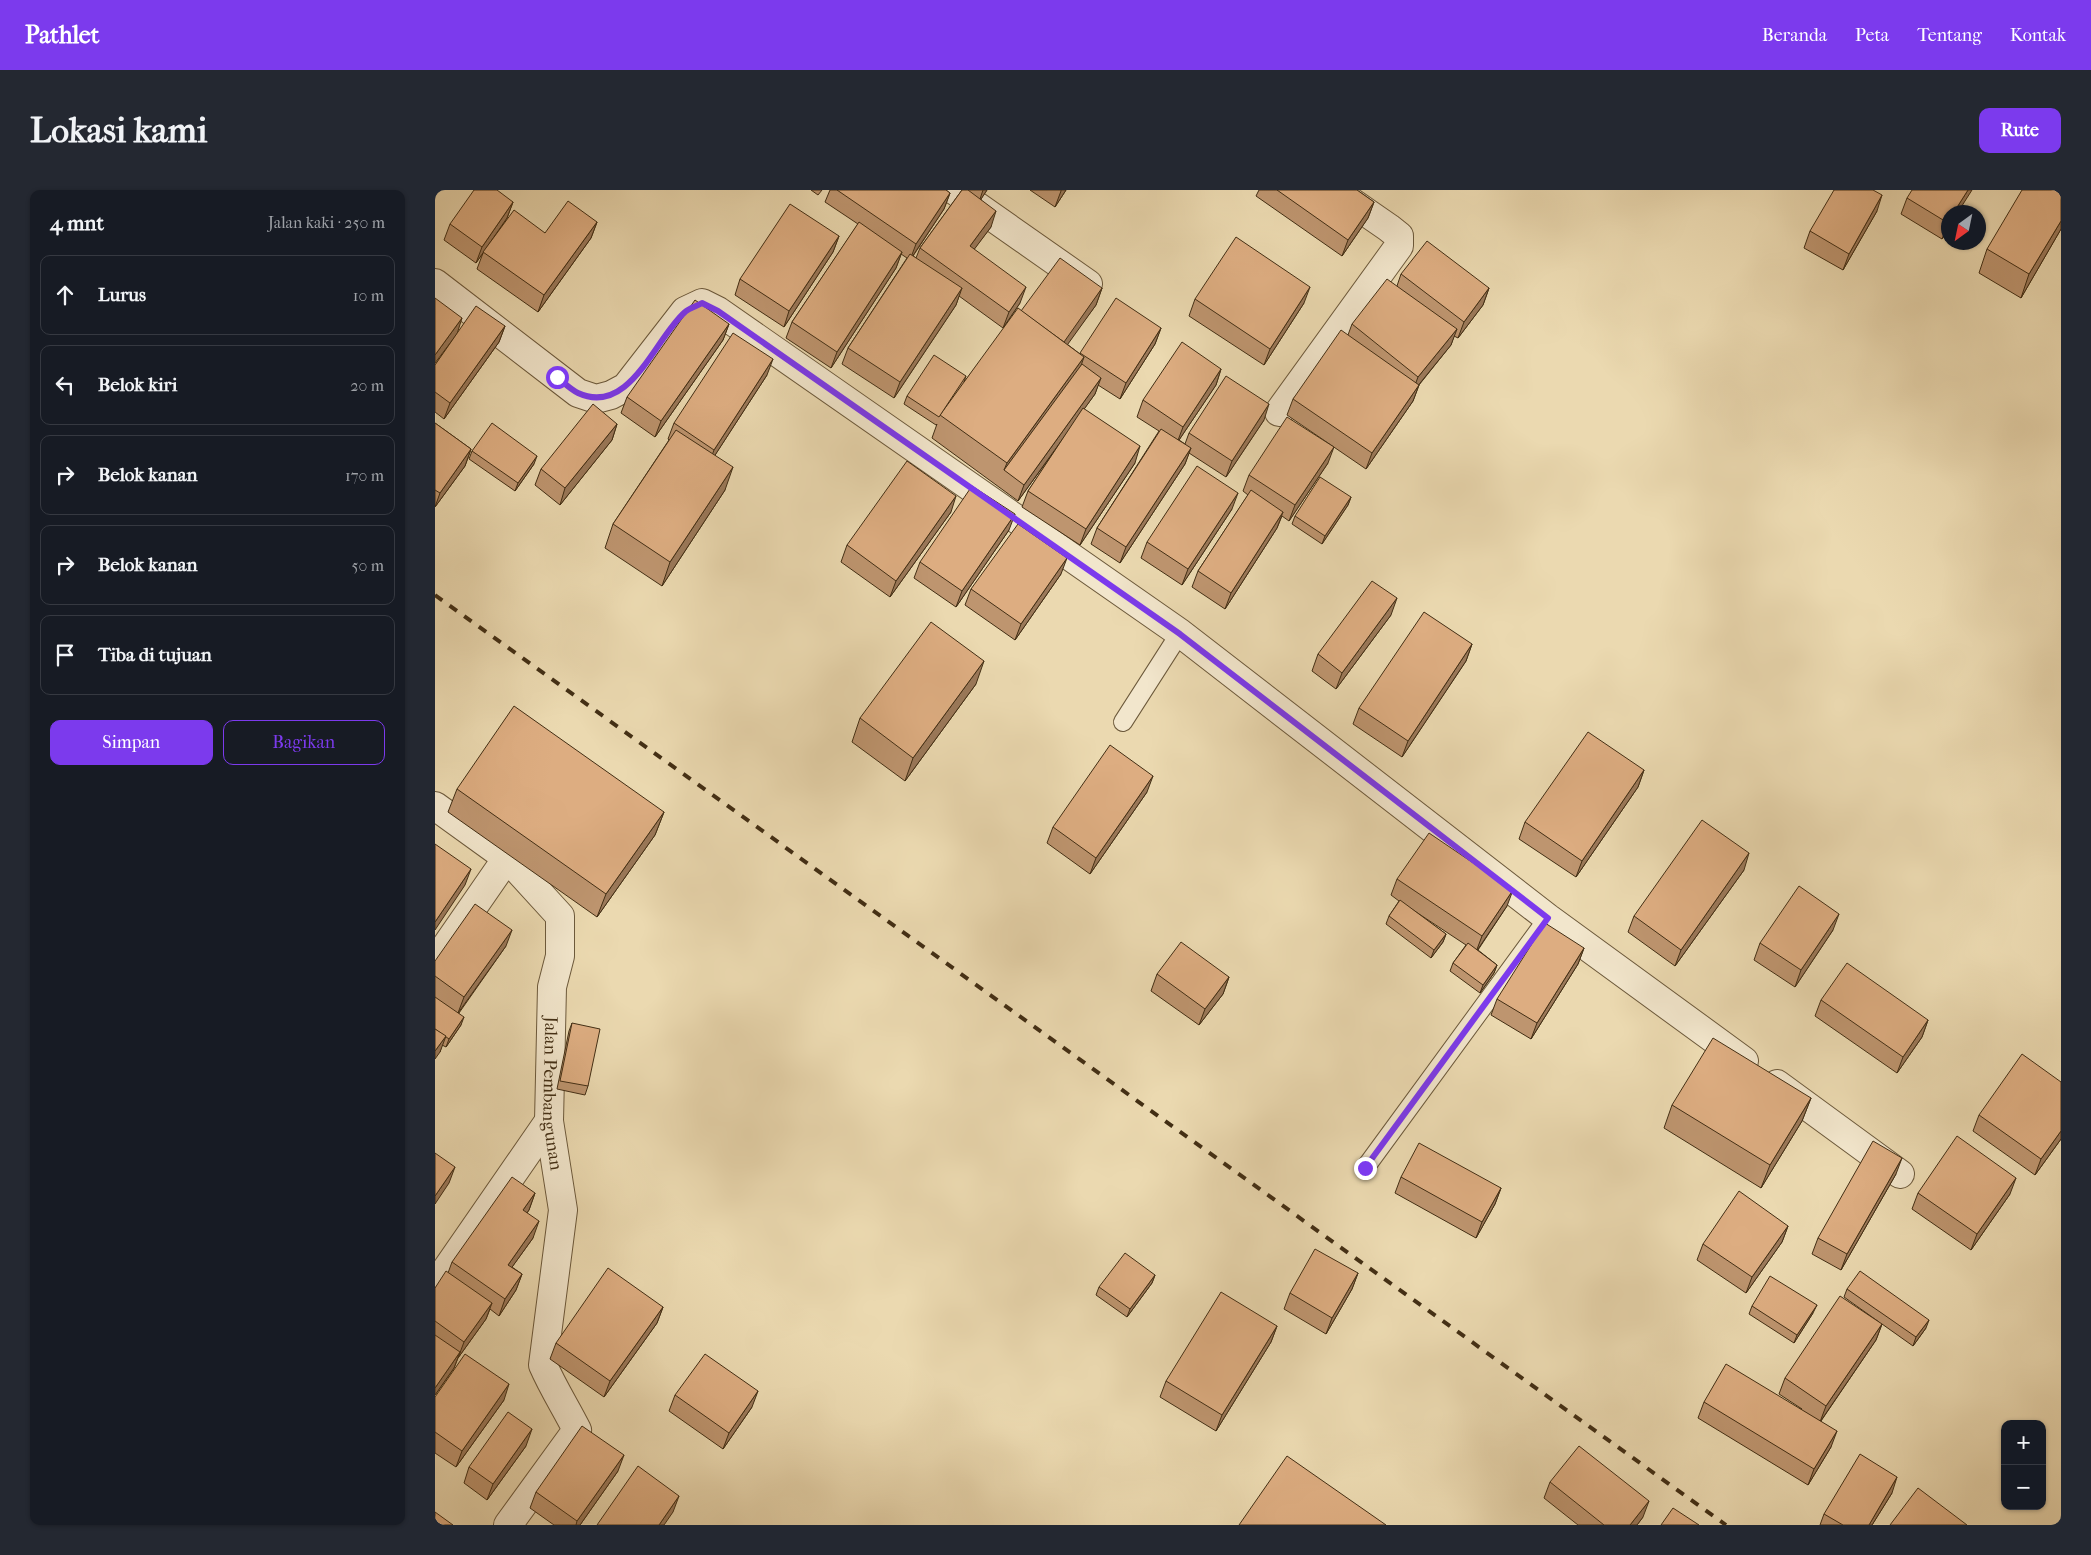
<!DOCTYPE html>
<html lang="id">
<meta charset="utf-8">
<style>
:root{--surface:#171b24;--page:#242831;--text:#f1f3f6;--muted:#9ea1a6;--line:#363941;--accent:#7c3aed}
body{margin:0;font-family:"IM FELL French Canon",serif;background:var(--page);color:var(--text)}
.controls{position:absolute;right:15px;bottom:15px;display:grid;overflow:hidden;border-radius:10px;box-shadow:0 1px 4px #0004}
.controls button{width:45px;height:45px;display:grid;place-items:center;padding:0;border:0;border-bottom:1px solid var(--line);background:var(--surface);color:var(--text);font:25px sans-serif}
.compass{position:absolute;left:1506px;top:15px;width:45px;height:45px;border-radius:50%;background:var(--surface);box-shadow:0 1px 4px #0004;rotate:213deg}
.stop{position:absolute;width:15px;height:15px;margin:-11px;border:4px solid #7c3aed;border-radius:50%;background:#fff}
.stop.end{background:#7c3aed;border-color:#fff;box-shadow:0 1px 5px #0008}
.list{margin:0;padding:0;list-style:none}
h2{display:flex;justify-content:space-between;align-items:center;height:65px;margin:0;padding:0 20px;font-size:21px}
h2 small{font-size:16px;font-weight:400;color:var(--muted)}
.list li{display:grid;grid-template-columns:32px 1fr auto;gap:15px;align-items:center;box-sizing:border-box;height:80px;margin:0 10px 10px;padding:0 10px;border:1px solid var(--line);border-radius:10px}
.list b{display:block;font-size:19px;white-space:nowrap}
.list em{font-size:16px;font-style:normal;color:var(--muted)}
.actions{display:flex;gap:10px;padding:15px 20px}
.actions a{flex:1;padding:11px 0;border:1px solid var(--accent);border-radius:10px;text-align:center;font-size:18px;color:var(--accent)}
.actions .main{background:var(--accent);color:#fff}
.icon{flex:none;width:28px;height:28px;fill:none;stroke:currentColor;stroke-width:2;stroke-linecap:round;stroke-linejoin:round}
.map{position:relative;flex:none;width:1626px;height:1335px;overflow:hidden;border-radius:10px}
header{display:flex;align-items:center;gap:30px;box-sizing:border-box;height:70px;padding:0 25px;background:var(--accent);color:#fff}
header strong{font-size:24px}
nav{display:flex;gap:28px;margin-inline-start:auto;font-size:18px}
.intro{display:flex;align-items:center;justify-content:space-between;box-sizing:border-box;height:120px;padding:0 30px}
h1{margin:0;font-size:35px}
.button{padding:12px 22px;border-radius:10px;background:var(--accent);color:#fff;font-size:18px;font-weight:700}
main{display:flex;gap:30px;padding:0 30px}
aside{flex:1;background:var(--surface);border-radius:10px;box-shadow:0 1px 4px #0004}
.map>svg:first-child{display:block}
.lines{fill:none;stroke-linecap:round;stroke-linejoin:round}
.lane-casing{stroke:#6c593b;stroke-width:20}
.street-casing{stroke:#6c593b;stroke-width:30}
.lane{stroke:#f2e6cc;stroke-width:18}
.street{stroke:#f2e6cc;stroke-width:28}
.rail{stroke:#422e14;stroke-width:4;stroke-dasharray:9 9;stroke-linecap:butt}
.wall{fill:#be956f;stroke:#422e14}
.shaded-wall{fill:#9b795a;stroke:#422e14}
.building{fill:#ddad81;stroke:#422e14}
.route{stroke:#7c3aed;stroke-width:6}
.labels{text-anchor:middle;stroke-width:4;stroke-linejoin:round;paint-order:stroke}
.street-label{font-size:18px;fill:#422e14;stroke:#f2e6cc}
</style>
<header>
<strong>Pathlet</strong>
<nav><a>Beranda</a><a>Peta</a><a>Tentang</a><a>Kontak</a></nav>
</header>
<div class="intro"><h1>Lokasi kami</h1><a class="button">Rute</a></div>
<main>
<aside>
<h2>4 mnt<small>Jalan kaki · 250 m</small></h2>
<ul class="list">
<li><svg class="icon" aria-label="ahead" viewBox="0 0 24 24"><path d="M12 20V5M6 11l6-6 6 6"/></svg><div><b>Lurus</b></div><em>10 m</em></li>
<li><svg class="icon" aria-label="left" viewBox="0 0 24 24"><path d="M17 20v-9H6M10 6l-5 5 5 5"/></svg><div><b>Belok kiri</b></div><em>20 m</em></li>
<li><svg class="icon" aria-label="right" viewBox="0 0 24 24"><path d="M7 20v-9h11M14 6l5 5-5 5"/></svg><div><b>Belok kanan</b></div><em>170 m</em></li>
<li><svg class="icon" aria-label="right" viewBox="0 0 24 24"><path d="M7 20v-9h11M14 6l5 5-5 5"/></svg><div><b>Belok kanan</b></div><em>50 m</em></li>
<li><svg class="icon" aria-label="arrive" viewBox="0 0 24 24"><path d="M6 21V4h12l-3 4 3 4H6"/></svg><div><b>Tiba di tujuan</b></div></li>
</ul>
<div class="actions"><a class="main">Simpan</a><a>Bagikan</a></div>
</aside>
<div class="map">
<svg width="1626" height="1335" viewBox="0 0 1626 1335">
<rect width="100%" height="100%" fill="#ebd9b0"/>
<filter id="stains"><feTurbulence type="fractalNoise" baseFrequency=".004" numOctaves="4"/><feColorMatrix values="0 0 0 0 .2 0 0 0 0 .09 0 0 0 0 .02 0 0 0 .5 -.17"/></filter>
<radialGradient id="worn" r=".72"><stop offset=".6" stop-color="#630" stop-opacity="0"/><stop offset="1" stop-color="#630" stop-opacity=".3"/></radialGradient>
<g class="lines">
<defs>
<g id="lane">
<polyline points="688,532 745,443"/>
<polyline points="930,978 1113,728"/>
</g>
<g id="street">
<polyline points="519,0 653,94"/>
<polyline points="0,93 143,203 161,209 176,205 191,197 250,121 267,113 283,121 745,443 1113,728 1309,871"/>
<polyline points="844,222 964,56 964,46 954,38 899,0"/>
<path id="s1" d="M0,616l72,52 53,58v40l-8,31 -3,134 14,89 -20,155c10,23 23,43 34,65l-69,95"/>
<polyline points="0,772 72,668"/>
<polyline points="1342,894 1465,984"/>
<polyline points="0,1096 114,931"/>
</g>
</defs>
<!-- lane casing -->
<use href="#lane" class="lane-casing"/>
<!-- street casing -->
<use href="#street" class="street-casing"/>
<!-- lane -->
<use href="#lane" class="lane"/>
<!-- street -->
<use href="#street" class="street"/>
<!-- rail -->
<polyline class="rail" points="0,405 1291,1335"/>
</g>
<!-- wall -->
<g class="wall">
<polygon points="376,0 387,0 383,5"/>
<polygon points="395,0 511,0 515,3 509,19 478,66 481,68 485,58 527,0 552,0 546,9 556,37 539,59 585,113 568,138 524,106 521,115 459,208 407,174 413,158 472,68 466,64 461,78 396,178 351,148 357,132 423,34 390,12"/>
<polygon points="595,0 631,0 620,17"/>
<polygon points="824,0 922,0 939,12 933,28 907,66 821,6"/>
<polygon points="1626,0 1626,39 1586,108 1544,83 1552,59"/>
<polygon points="1472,8 1514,22 1514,38 1507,49 1466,24"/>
<polygon points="78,12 72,28 56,52 110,43 162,32 156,48 103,122 42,79 48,63 41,73 9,50 15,34"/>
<polygon points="1442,21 1408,80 1369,58 1375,41"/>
<polygon points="404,46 398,62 349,137 300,105 305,89"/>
<polygon points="966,84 1054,98 1048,115 1023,148 1019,146 1016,155 984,195 978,211 931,279 852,225 858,209 913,145 917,134 962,96"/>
<polygon points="667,98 661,115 632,154 645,164 726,138 720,154 685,209 663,195 660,204 649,219 700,273 645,355 587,317 593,301 626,252 583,311 497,248 502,234 501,235 469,214 472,206 531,186 529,192 586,121"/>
<polygon points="760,109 869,113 829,175 754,126"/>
<polygon points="294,134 288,150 220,247 186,223 192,207"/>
<polygon points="70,136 64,152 9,229 0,222 0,175 22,144"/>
<polygon points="786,179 781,195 744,250 750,254 754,243 829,230 791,287 754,263 750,274 685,373 656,354 662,338 724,241 702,227 708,210"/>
<polygon points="332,185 280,265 290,300 227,396 170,358 178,334 234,250 233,249 239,233"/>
<polygon points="0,233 36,259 30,276 0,317"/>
<polygon points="182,234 177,250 125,315 100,295 106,279"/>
<polygon points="37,261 99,274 80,301 34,269"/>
<polygon points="893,273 854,331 847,326 842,338 790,419 757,397 763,381 813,305 808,301 814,285"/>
<polygon points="916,307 913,315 887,354 857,334 860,326"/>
<polygon points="797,319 747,395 706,368 712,352"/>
<polygon points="516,322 455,407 406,372 412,355"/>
<polygon points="574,340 521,417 479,388 485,372"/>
<polygon points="626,384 580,450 530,415 536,399"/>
<polygon points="956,425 901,499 877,481 883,464"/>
<polygon points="1037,454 1031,471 967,567 918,534 924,518"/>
<polygon points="541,494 470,591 417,552 425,528"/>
<polygon points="1209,580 1203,597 1141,687 1084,649 1090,632"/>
<polygon points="22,599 229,622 220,645 162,727 13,622"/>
<polygon points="712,602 655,684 612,653 618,637"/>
<polygon points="1309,680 1240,776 1193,742 1199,726"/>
<polygon points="962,689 1072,716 1043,760 1062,775 1059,783 1045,803 1015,781 1018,773 1031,755 975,718 1011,744 1008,752 996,768 951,734 954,726 964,711 956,705"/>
<polygon points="1398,740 1360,797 1319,770 1325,753"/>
<polygon points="71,756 24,823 26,835 11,857 7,855 5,862 0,807 0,771"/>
<polygon points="1149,758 1143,774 1096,849 1056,825 1062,809"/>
<polygon points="722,784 794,787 788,804 764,835 716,801"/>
<polygon points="1386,810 1493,830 1487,847 1462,883 1380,826"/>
<polygon points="137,833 153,896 150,905 122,899 134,841"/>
<polygon points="1626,892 1626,949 1600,985 1538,941 1544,925"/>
<polygon points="1376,908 1367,931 1326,998 1229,938 1237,915"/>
<polygon points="1461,984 1406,1080 1377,1064 1383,1048"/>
<polygon points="966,987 1066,998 1060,1014 1041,1048 960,1003"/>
<polygon points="100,1003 94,1020 92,1023 98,1048 77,1077 87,1084 81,1100 64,1126 55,1119 51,1129 23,1168 19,1178 0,1205 0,1098 13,1083 17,1072"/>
<polygon points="1483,1003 1575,1004 1536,1060 1477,1019"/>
<polygon points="1353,1036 1347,1052 1311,1103 1262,1070 1268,1054"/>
<polygon points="923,1083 917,1099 891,1144 849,1119 855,1103"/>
<polygon points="720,1085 717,1093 692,1127 661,1105 664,1097"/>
<polygon points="1412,1099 1491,1138 1478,1156 1447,1134 1441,1150 1386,1231 1396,1257 1373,1295 1263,1228 1269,1212 1367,1219 1344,1204 1350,1188 1444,1132 1409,1107"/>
<polygon points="1317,1116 1378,1123 1359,1153 1314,1124"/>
<polygon points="228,1117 222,1133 169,1207 115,1169 121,1153"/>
<polygon points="842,1136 836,1152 781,1241 725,1207 731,1191"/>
<polygon points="240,1205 317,1217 288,1259 234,1221"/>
<polygon points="0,1207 69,1210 21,1277 0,1263"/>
<polygon points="91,1256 52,1310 29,1293 34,1277"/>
<polygon points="183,1281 145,1335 119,1335 95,1318 101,1302"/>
<polygon points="1115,1292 1208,1327 1202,1335 1143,1335 1109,1308"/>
<polygon points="1457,1303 1437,1335 1385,1335 1389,1324"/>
</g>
<!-- shaded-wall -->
<g class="shaded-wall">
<polygon points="548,0 552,0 544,12"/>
<polygon points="626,0 631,0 620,17 626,1"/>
<polygon points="1533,0 1537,0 1523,22 1519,22"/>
<polygon points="515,3 509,19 475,70 481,54"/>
<polygon points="1447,5 1442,21 1408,80 1414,64"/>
<polygon points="78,12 72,28 41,73 47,57"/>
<polygon points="939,12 933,28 907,66 913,50"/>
<polygon points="561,21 556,37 529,73 535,56"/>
<polygon points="1626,31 1626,39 1586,108 1594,84"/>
<polygon points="162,32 156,48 103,122 109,105"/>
<polygon points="1514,32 1514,38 1507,49"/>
<polygon points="404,46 398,62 349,137 354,121"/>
<polygon points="467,62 461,78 396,178 402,162"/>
<polygon points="591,97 585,113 568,138 574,122"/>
<polygon points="875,97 869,113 829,175 835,159"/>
<polygon points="527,98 521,115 459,208 465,192"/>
<polygon points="667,98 661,115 620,172 625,156"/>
<polygon points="1054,98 1048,115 1023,148 1029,132"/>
<polygon points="27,128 22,144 0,173 0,165"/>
<polygon points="294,134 288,150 220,247 226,231"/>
<polygon points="70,136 64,152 9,229 15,213"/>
<polygon points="726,138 720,154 685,209 691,193"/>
<polygon points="1022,139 1016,155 977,203 983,187"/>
<polygon points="649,167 641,190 569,280 572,273"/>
<polygon points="338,169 332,185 273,276 279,260"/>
<polygon points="786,179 781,195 742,253 748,237"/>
<polygon points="666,188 660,204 583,311 589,295"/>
<polygon points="984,195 978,211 931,279 937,263"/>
<polygon points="834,214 829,230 791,287 797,271"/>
<polygon points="182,234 177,250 125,315 130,298"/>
<polygon points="705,256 700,273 645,355 651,339"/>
<polygon points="899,257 893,273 854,331 860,315"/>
<polygon points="756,258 750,274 685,373 691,357"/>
<polygon points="36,259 30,276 0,317 5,303"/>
<polygon points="102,266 99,274 80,301 83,293"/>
<polygon points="298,277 290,300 227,396 235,372"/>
<polygon points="803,303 797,319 747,395 753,379"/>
<polygon points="521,306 516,322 455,407 461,391"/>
<polygon points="916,307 913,315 887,354 890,346"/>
<polygon points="848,322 842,338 790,419 796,403"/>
<polygon points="580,324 574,340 521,417 527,401"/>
<polygon points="632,368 626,384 580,450 586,434"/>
<polygon points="962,408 956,425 901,499 907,483"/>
<polygon points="1037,454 1031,471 967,567 973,551"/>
<polygon points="549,471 541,494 470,591 478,568"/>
<polygon points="1209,580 1203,597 1141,687 1147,671"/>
<polygon points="718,586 712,602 655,684 661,668"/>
<polygon points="229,622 220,645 162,727 171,704"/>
<polygon points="1314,663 1309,680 1240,776 1246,760"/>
<polygon points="36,679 30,695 0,740 0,732"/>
<polygon points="1078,700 1072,716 1041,762 1047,746"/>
<polygon points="1404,724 1398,740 1360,797 1366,780"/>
<polygon points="77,740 71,756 23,823 29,807"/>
<polygon points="1011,744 1008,752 996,768 999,760"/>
<polygon points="1149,758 1143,774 1096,849 1102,833"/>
<polygon points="1062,775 1059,783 1045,803 1048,795"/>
<polygon points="794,787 788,804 764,835 770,819"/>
<polygon points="29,827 26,835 11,857 14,849"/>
<polygon points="1493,830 1487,847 1462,883 1468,867"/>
<polygon points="11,846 5,862 0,869 0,861"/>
<polygon points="1376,908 1367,931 1326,998 1335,975"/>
<polygon points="1626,941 1626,949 1600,985 1606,969"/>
<polygon points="1467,968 1461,984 1406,1080 1412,1064"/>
<polygon points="20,977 14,993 0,1014 0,1006"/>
<polygon points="1581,988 1575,1004 1536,1060 1542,1044"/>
<polygon points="1066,998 1060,1014 1041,1048 1047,1032"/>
<polygon points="100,1003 94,1020 82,1036 88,1020"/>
<polygon points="104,1031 98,1048 67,1091 73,1075"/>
<polygon points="1353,1036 1347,1052 1311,1103 1317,1087"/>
<polygon points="923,1083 917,1099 891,1144 897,1128"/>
<polygon points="87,1084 81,1100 64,1126 70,1109"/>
<polygon points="720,1085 717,1093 692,1127 695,1119"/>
<polygon points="57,1113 51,1129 23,1168 29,1152"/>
<polygon points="1382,1115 1378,1123 1359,1153 1362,1145"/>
<polygon points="228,1117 222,1133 169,1207 175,1191"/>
<polygon points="1494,1130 1491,1138 1478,1156 1481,1147"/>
<polygon points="1447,1134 1441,1150 1385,1232 1391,1216"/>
<polygon points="842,1136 836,1152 781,1241 787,1225"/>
<polygon points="25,1162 19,1178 0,1205 0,1198"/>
<polygon points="74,1194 69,1210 21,1277 27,1261"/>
<polygon points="323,1201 317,1217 288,1259 294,1243"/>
<polygon points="97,1239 91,1256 52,1310 58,1294"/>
<polygon points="1402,1241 1396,1257 1373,1295 1379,1279"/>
<polygon points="189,1265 183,1281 145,1335 141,1335 142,1331"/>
<polygon points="1462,1287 1457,1303 1437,1335 1434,1335"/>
<polygon points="244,1306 238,1322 229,1335 224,1335"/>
<polygon points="1214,1311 1208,1327 1202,1335 1195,1335"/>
</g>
<!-- building -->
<g class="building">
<polygon points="39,0 62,0 78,12 47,57 15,34"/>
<polygon points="402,0 511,0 515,3 481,54"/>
<polygon points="527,0 533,0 561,21 535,56 591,97 574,122 485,58"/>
<polygon points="842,0 922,0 939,12 913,50"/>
<polygon points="1399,0 1438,0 1447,5 1414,64 1375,41"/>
<polygon points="1477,0 1533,0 1519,22 1514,22 1513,33 1472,8"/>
<polygon points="1587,0 1626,0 1626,31 1594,84 1552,59"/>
<polygon points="133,11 162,32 109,105 48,62 79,20 110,43"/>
<polygon points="355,14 404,46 354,121 305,89"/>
<polygon points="424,32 467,62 402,162 357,132"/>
<polygon points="801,47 875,97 835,159 760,109"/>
<polygon points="992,51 1054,98 1029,132 966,84"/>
<polygon points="475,64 527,98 465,192 413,158"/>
<polygon points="625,68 667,98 629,152 586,121"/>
<polygon points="952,89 1022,139 983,187 917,134"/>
<polygon points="0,108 27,128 0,165"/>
<polygon points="681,108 726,138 691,193 645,163"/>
<polygon points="260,110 294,134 226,231 192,207"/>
<polygon points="41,116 70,136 15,213 0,202 0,175"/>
<polygon points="583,118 649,167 572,273 505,225"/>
<polygon points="906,140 984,195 937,263 858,209"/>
<polygon points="298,143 338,169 279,260 239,233"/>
<polygon points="747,152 786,179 748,237 708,210"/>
<polygon points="499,165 531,186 504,227 472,206"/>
<polygon points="647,174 666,188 589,295 569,280"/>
<polygon points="791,186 834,214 797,271 754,243"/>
<polygon points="158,214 182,234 130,298 106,279"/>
<polygon points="648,218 705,256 651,339 593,301"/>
<polygon points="852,227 899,257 860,315 814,285"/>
<polygon points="0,233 36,259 5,303 0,300"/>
<polygon points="57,233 102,266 83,293 37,261"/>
<polygon points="726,239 756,258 691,357 662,338"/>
<polygon points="241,240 298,277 235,372 178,334"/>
<polygon points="472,271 521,306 461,391 412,355"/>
<polygon points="762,276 803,303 753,379 712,352"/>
<polygon points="885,287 916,307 890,346 860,326"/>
<polygon points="537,296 580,324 527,401 485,372"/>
<polygon points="816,300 848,322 796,403 763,381"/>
<polygon points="583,334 632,368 586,434 536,399"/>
<polygon points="937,391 962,408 907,483 883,464"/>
<polygon points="989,422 1037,454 973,551 924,518"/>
<polygon points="496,432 549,471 478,568 425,528"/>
<polygon points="79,516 229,622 171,704 22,599"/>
<polygon points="1153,542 1209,580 1147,671 1090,632"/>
<polygon points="675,555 718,586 661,668 618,637"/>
<polygon points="1267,630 1314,663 1246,760 1199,726"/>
<polygon points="994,643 1078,700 1047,746 962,689"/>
<polygon points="0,654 36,679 0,732"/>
<polygon points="1364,696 1404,724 1366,780 1325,753"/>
<polygon points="965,710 1011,744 999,760 954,726"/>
<polygon points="40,714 77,740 29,807 0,786 0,771"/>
<polygon points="1110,733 1149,758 1102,833 1062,809"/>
<polygon points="746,752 794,787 770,819 722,784"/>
<polygon points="1033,753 1062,775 1048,795 1018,773"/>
<polygon points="1412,773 1493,830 1468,867 1386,810"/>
<polygon points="0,807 29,827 14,849 0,839"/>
<polygon points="137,833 165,839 153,896 125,891"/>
<polygon points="0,839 11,846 0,861"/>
<polygon points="1278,848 1376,908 1335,975 1237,915"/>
<polygon points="1587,864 1626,892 1626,941 1606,969 1544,925"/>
<polygon points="1522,946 1581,988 1542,1044 1483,1003"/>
<polygon points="1438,951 1467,968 1412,1064 1383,1048"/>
<polygon points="984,953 1066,998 1047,1032 966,987"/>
<polygon points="0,963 20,977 0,1006"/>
<polygon points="77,987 100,1003 88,1020 104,1031 73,1075 87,1084 70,1109 17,1072"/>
<polygon points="1304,1001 1353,1036 1317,1087 1268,1054"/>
<polygon points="880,1059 923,1083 897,1128 855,1103"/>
<polygon points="690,1063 720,1085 695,1119 664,1097"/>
<polygon points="173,1078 228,1117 175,1191 121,1153"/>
<polygon points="11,1081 57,1113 29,1152 0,1131 0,1098"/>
<polygon points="1425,1081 1494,1130 1481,1147 1412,1099"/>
<polygon points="1335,1086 1382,1115 1362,1145 1317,1116"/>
<polygon points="786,1102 842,1136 787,1225 731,1191"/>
<polygon points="1405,1106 1447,1134 1391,1216 1350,1188"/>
<polygon points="0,1145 25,1162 0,1198"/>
<polygon points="30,1164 74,1194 27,1261 0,1242 0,1207"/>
<polygon points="270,1164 323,1201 294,1243 240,1205"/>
<polygon points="1291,1174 1402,1241 1379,1279 1269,1212"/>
<polygon points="73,1222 97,1239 58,1294 34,1277"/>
<polygon points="147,1236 189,1265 142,1331 101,1302"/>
<polygon points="1144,1256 1214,1311 1195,1335 1169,1335 1115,1292"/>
<polygon points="1425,1264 1462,1287 1434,1335 1408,1335 1389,1324"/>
<polygon points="852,1266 951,1335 804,1335"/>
<polygon points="203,1276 244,1306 224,1335 162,1335"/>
<polygon points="1483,1298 1532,1335 1455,1335"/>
<polygon points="1238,1318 1264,1335 1226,1335"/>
<polygon points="0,1322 18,1335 0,1335"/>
</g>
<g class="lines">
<!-- route -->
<path class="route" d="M122,187c6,5 14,13 21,16 52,24 77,-55 107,-81 4,-4 12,-6 17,-9l16,8 462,323 368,284 -183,250"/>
</g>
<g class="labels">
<!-- street labels -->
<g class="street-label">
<text dy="6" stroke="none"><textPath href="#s1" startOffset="346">Jalan Pembangunan</textPath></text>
</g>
</g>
<rect width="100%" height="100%" filter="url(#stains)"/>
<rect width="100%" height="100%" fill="url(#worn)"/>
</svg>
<div class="controls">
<button>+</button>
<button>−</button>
</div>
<svg class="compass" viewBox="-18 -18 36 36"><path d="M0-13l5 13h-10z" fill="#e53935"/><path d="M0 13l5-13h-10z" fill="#9ea1a6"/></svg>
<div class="stop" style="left:122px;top:187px"></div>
<div class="stop end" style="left:930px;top:978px"></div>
</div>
</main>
